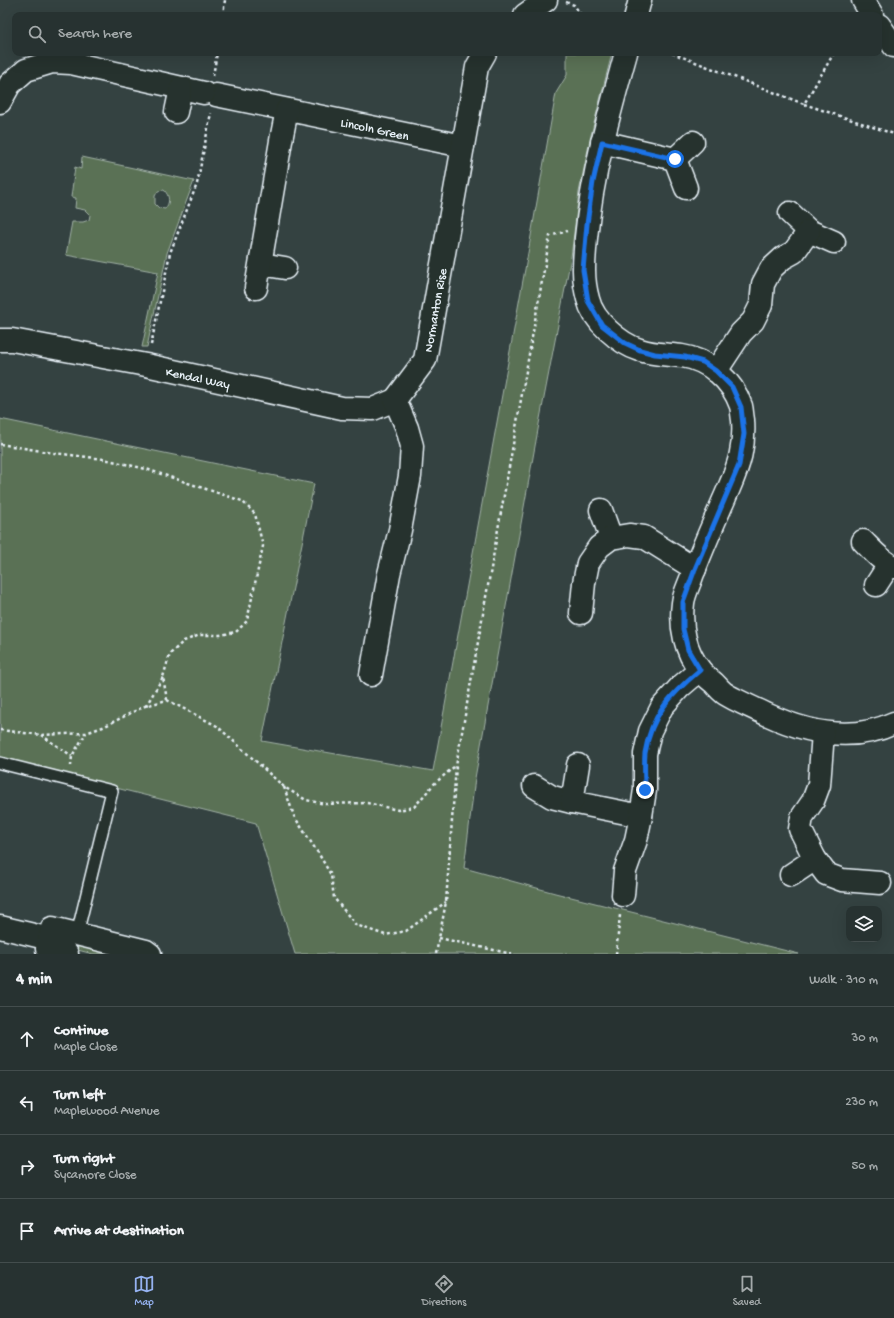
<!DOCTYPE html>
<meta charset="utf-8">
<style>
:root{--surface:#273231;--page:#2f3a39;--text:#f1f3f6;--muted:#a4aaab;--line:#434d4d;--accent:#95b2f1}
body{margin:0;font-family:"Gochi Hand",sans-serif;background:var(--page);color:var(--text)}
.controls{position:absolute;right:12px;bottom:12px;display:grid;overflow:hidden;border-radius:8px;box-shadow:0 4px 16px #0002}
.controls button{width:36px;height:36px;display:grid;place-items:center;padding:0;border:0;border-bottom:1px solid var(--line);background:var(--surface);color:var(--text);font:20px sans-serif}
.stop{position:absolute;width:12px;height:12px;margin:-9px;border:3px solid #1a73e8;border-radius:50%;background:#fff}
.stop.end{background:#1a73e8;border-color:#fff;box-shadow:0 1px 4px #0008}
.list{margin:0;padding:0;list-style:none}
h2{display:flex;justify-content:space-between;align-items:center;height:52px;margin:0;padding:0 16px;font-size:17px}
h2 small{font-size:13px;font-weight:400;color:var(--muted)}
.list li{display:grid;grid-template-columns:26px 1fr auto;gap:12px;align-items:center;box-sizing:border-box;height:64px;padding:0 16px;border-top:1px solid var(--line)}
.list b{display:block;font-size:15px;white-space:nowrap}
.list p{margin:0;font-size:13px;white-space:nowrap;color:var(--muted)}
.list em{font-size:13px;font-style:normal;color:var(--muted)}
.icon{flex:none;width:22px;height:22px;fill:none;stroke:currentColor;stroke-width:2;stroke-linecap:round;stroke-linejoin:round}
.map{position:relative;flex:none;width:894px;height:954px;overflow:hidden}
.search{position:absolute;background:var(--surface);box-shadow:0 4px 16px #0002;left:12px;right:12px;top:12px;height:44px;display:flex;align-items:center;gap:10px;box-sizing:border-box;padding:0 14px;border-radius:8px;color:var(--muted);font-size:15px}
.sheet{height:308px;background:var(--surface)}
nav{display:flex;justify-content:space-around;align-items:center;box-sizing:border-box;height:56px;border-top:1px solid var(--line);background:var(--surface);font-size:11px;color:var(--muted)}
nav a{display:grid;justify-items:center;gap:2px}
nav .on{color:var(--accent)}
.map>svg:first-child{display:block}
.green{fill:#5a7155;stroke:#a1b1a6;fill-rule:evenodd}
.lines{fill:none;stroke-linecap:round;stroke-linejoin:round}
.service-casing{stroke:#e8f1f8;stroke-width:14}
.minor-casing{stroke:#e8f1f8;stroke-width:25}
.path{stroke:#e8f1f8;stroke-width:2.5;stroke-dasharray:3 3;stroke-linecap:butt}
.service{stroke:#26332d;stroke-width:11}
.minor{stroke:#26332d;stroke-width:22}
.route{stroke:#1a73e8;stroke-width:5}
.labels{text-anchor:middle;stroke-width:3;stroke-linejoin:round;paint-order:stroke}
.street-label{font-size:13px;fill:#e8f1f8;stroke:#26332d}
</style>
<div class="map">
<svg width="894" height="954" viewBox="0 0 894 954">
<rect width="100%" height="100%" fill="#344241"/>
<filter id="ink" filterUnits="userSpaceOnUse"><feTurbulence type="fractalNoise" baseFrequency=".025" numOctaves="2"/><feDisplacementMap in="SourceGraphic" scale="8" xChannelSelector="R" yChannelSelector="G"/><feConvolveMatrix kernelMatrix="1 2 1 2 8 2 1 2 1" color-interpolation-filters="sRGB"/></filter>
<g filter="url(#ink)">
<!-- green -->
<g class="green">
<polygon points="567,53 612,53 591,135 579,192 571,257 539,424 475,778 464,868 555,893 799,954 295,954 256,823 0,759 0,419 314,484 262,741 433,771 528,253 556,93 567,75"/>
<path d="M82,157l112,24 -27,72 -20,94h-5l16,-75 -92,-17 6,-33h11l6,-2 1,-5 -5,-5 -10,-2 1,-10 -5,-1 4,-30 6,2zM164,190c6,6 6,13 1,19l-6,-1 -4,-4v-8l3,-5z"/>
<polygon points="77,940 124,954 93,954 74,949"/>
</g>
<g class="lines">
<defs>
<polyline id="service" points="0,763 112,791 77,934"/>
<g id="minor">
<polyline points="863,0 872,15"/>
<polyline points="525,15 546,0"/>
<polyline points="636,15 640,0"/>
<polyline points="879,25 894,46"/>
<path d="M626,53c-17,61 -34,122 -40,185 -2,22 -4,40 2,61 5,22 32,45 52,51 14,5 28,4 42,6 27,4 50,24 59,50 1,4 1,9 2,14 2,26 -4,45 -14,68 -13,30 -26,58 -37,88 -3,9 -8,18 -9,27 -3,23 2,48 17,67 4,5 9,9 14,13 3,3 6,7 10,10 10,7 30,15 42,21 41,19 86,29 128,9"/>
<polyline points="216,95 463,146"/>
<polyline points="0,102 10,84 26,70 52,62 71,63 204,93"/>
<polyline points="176,112 181,88"/>
<polyline points="602,142 675,159"/>
<polyline points="686,188 675,159 693,142"/>
<polyline points="790,213 809,231 834,242"/>
<polyline points="261,264 285,268"/>
<polyline points="256,288 282,135 287,110"/>
<polyline points="0,340 12,340 146,365 342,408 373,409 395,400"/>
<polyline points="716,371 741,333 753,321 761,305 763,284 771,269 783,258 794,252 809,231"/>
<polyline points="601,510 611,538"/>
<path d="M863,541c9,9 19,21 31,26"/>
<polyline points="876,585 889,565"/>
<polyline points="581,613 584,583 588,563 599,547 611,538 629,535 644,537 695,569"/>
<polyline points="371,675 389,574 400,530 410,476 412,446 407,428 395,400 425,360 477,67 485,53"/>
<polyline points="823,733 819,785 813,801 802,817 800,829 815,859 826,874 842,880 880,883"/>
<polyline points="534,786 552,797 572,802 641,816"/>
<polyline points="572,802 578,765"/>
<polyline points="791,875 815,859"/>
<polyline points="623,895 625,871 636,840 641,816 645,790 645,754 650,731 662,707 680,687 700,670"/>
<polyline points="0,927 50,939"/>
<polyline points="67,954 47,949 52,928 146,951 150,954"/>
</g>
</defs>
<!-- service casing -->
<use href="#service" class="service-casing"/>
<!-- minor casing -->
<use href="#minor" class="minor-casing"/>
<!-- path -->
<g class="path">
<polyline points="566,2 574,5 581,15"/>
<polyline points="223,15 225,0"/>
<polyline points="672,53 804,104 834,53"/>
<polyline points="213,76 217,53"/>
<polyline points="804,104 894,134"/>
<polyline points="151,345 170,253 197,184 211,113"/>
<polyline points="0,444 54,453 104,459 146,469 242,501 255,514 263,546 247,621 236,632 220,635 200,635 184,641 170,654 163,677 167,700"/>
<polyline points="146,706 163,677"/>
<polyline points="0,730 41,735 86,733 103,727 145,706 167,700 217,726 284,787 306,800 325,804 367,803 398,810 414,807 434,784 455,766"/>
<polyline points="41,735 72,756"/>
<polyline points="71,766 72,756 86,733"/>
<polyline points="284,787 294,816 320,856 331,875 334,898 356,925 385,935 406,931 446,902"/>
<polyline points="439,938 512,954"/>
<polyline points="436,954 446,902 456,766 550,236 567,231"/>
<polyline points="616,954 620,915"/>
</g>
<!-- service -->
<use href="#service" class="service"/>
<!-- minor -->
<use href="#minor" class="minor"/>
</g>
</g>
<g class="lines" filter="url(#ink)">
<!-- route -->
<path class="route" d="M645,790c0,-12 -1,-25 0,-37 6,-38 26,-59 55,-83l-12,-20 -5,-21v-27l12,-33 44,-104 5,-31 -3,-27 -9,-20 -16,-16 -13,-9 -18,-5 -30,-3 -15,-4 -15,-7 -23,-18 -14,-24 -5,-31 4,-46 6,-42 9,-40 73,17"/>
</g>
<g class="labels">
<!-- street labels -->
<g class="street-label">
<text transform="translate(375 128) rotate(12)" y="5">Lincoln Green</text>
<text transform="translate(434 310) rotate(-80)" y="5">Normanton Rise</text>
<text transform="translate(198 377) rotate(12)" y="5">Kendal Way</text>
</g>
</g>
</svg>
<div class="controls">
<button><svg class="icon" aria-label="layers" viewBox="0 0 24 24"><path d="M12 4l9 5-9 5-9-5zM3 14l9 5 9-5"/></svg></button>
</div>
<div class="stop" style="left:675px;top:159px"></div>
<div class="stop end" style="left:645px;top:790px"></div>
<div class="search"><svg class="icon" aria-label="search" viewBox="0 0 24 24"><circle cx="10" cy="10" r="6"/><path d="M15 15l6 6"/></svg>Search here</div>
</div>
<section class="sheet">
<h2>4 min<small>Walk · 310 m</small></h2>
<ul class="list">
<li><svg class="icon" aria-label="ahead" viewBox="0 0 24 24"><path d="M12 20V5M6 11l6-6 6 6"/></svg><div><b>Continue</b><p>Maple Close</p></div><em>30 m</em></li>
<li><svg class="icon" aria-label="left" viewBox="0 0 24 24"><path d="M17 20v-9H6M10 6l-5 5 5 5"/></svg><div><b>Turn left</b><p>Maplewood Avenue</p></div><em>230 m</em></li>
<li><svg class="icon" aria-label="right" viewBox="0 0 24 24"><path d="M7 20v-9h11M14 6l5 5-5 5"/></svg><div><b>Turn right</b><p>Sycamore Close</p></div><em>50 m</em></li>
<li><svg class="icon" aria-label="arrive" viewBox="0 0 24 24"><path d="M6 21V4h12l-3 4 3 4H6"/></svg><div><b>Arrive at destination</b></div></li>
</ul>
</section>
<nav>
<a class="on"><svg class="icon" aria-label="map" viewBox="0 0 24 24"><path d="M3 6l6-2 6 2 6-2v14l-6 2-6-2-6 2zM9 4v14M15 6v14"/></svg>Map</a>
<a><svg class="icon" aria-label="directions" viewBox="0 0 24 24"><path d="M12 3l9 9-9 9-9-9zM9 14v-3h6M13 9l2 2-2 2"/></svg>Directions</a>
<a><svg class="icon" aria-label="saved" viewBox="0 0 24 24"><path d="M7 4h10v16l-5-4-5 4z"/></svg>Saved</a>
</nav>
